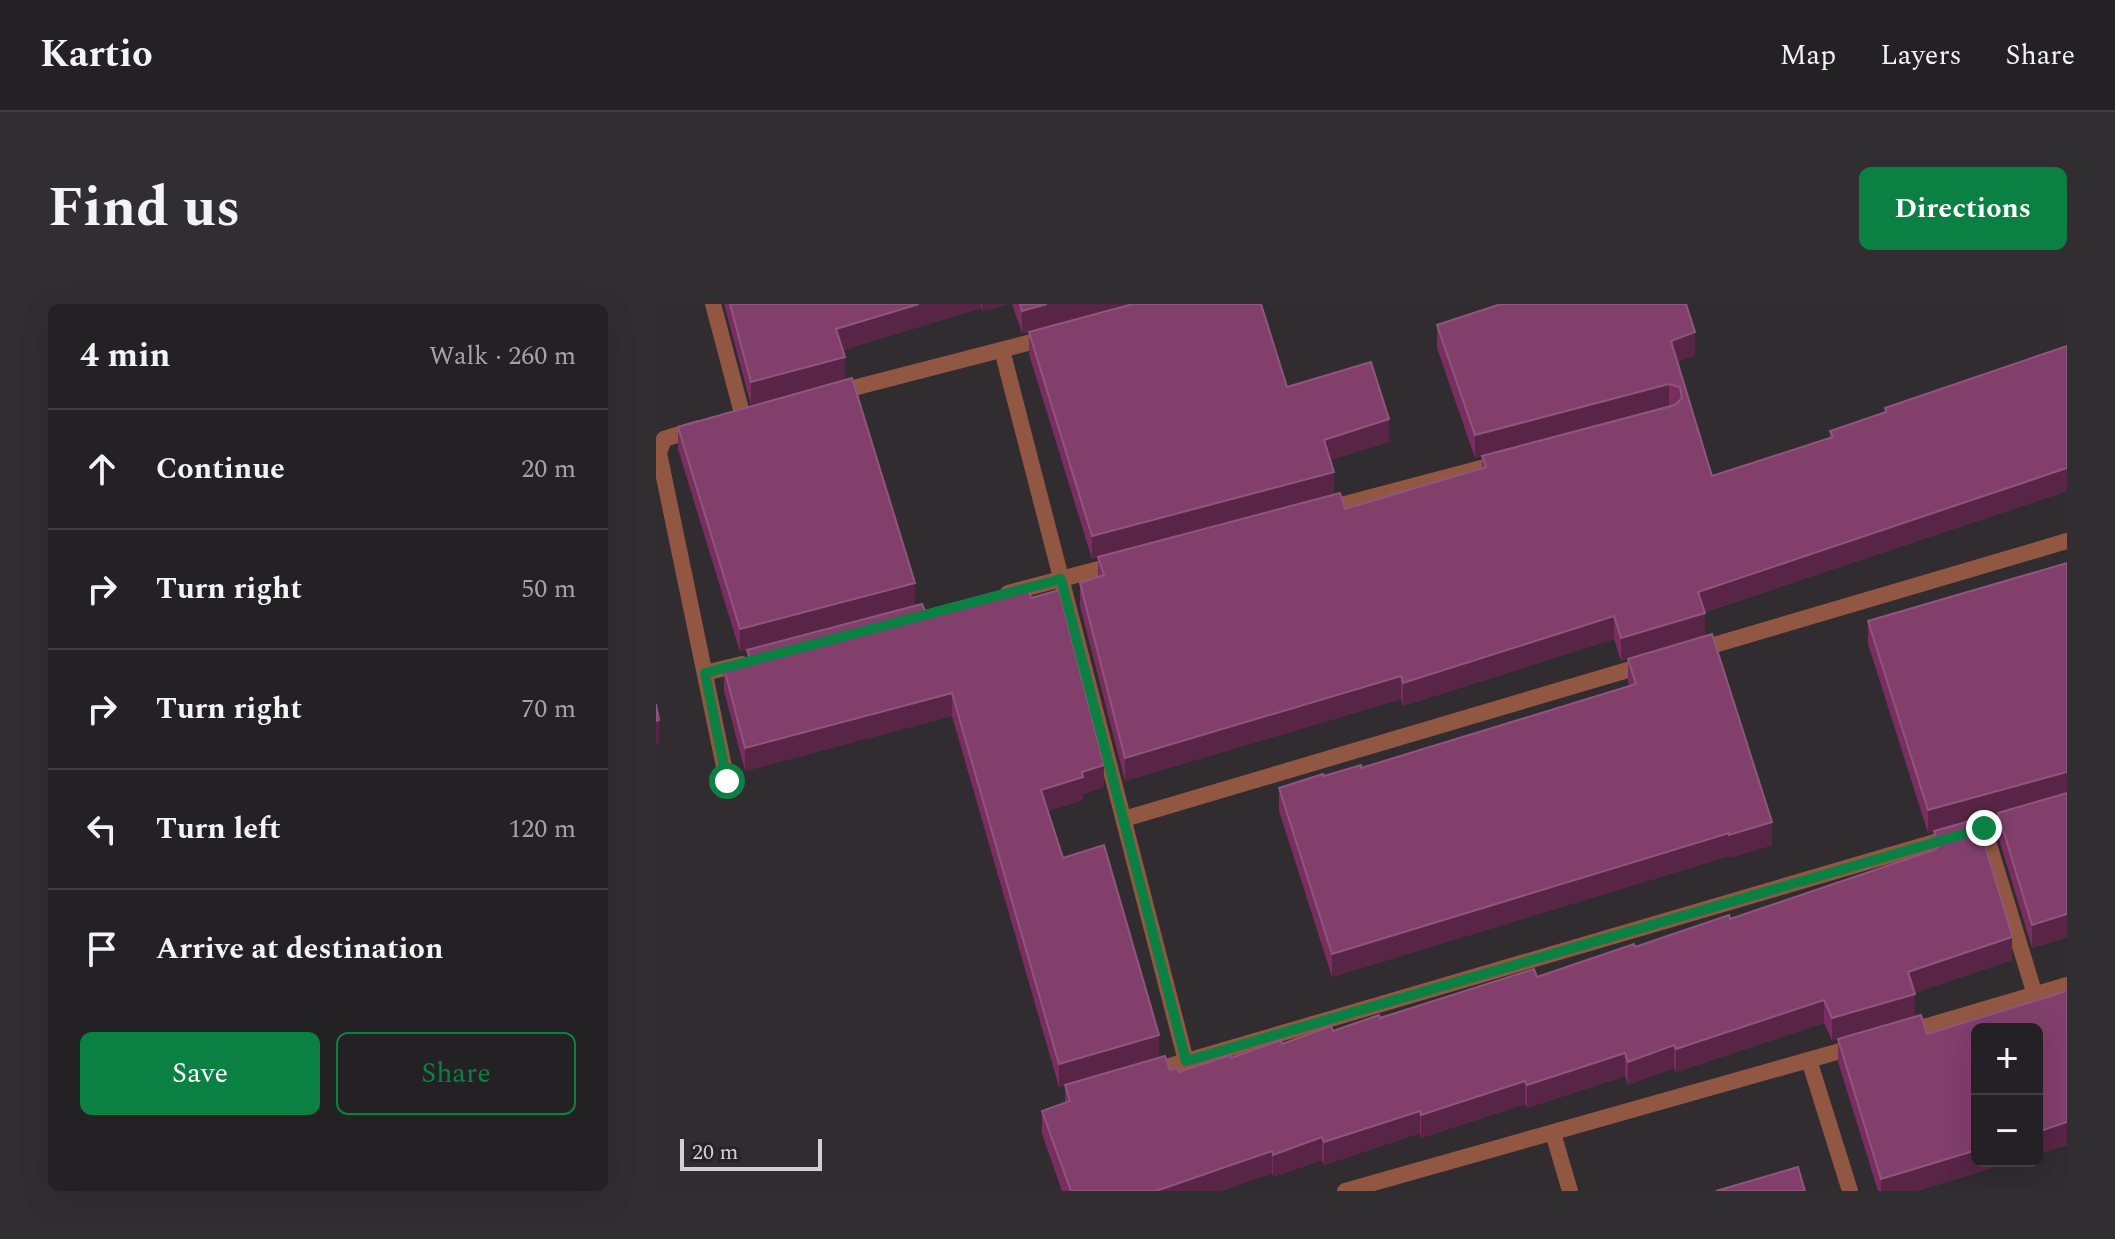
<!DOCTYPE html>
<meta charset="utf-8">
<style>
:root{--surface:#242124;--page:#302e31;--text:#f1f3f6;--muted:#a3a3a6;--line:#413e41;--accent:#0b8043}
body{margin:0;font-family:Spectral,serif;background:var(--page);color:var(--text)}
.controls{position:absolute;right:24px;bottom:24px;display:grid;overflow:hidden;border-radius:12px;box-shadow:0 8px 32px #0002}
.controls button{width:72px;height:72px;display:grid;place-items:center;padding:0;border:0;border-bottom:2px solid var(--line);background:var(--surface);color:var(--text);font:40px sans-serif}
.scale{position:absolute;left:24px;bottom:20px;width:142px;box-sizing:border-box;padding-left:8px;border:4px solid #d3d0d3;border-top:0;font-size:22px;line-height:28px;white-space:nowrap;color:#d3d0d3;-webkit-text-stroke:6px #262226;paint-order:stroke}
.stop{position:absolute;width:24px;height:24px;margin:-18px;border:6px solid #0b8043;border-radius:50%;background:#fff}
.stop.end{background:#0b8043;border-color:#fff;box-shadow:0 2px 8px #0008}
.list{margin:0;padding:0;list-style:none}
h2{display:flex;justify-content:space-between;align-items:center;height:104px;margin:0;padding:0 32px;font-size:34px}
h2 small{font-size:26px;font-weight:400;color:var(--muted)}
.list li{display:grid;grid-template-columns:52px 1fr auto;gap:24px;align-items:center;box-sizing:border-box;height:120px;padding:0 32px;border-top:2px solid var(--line)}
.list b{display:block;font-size:30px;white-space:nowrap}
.list em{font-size:26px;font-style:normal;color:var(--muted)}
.actions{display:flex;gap:16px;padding:24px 32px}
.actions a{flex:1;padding:18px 0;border:2px solid var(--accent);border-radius:12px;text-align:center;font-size:28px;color:var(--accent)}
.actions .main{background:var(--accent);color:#fff}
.icon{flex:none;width:44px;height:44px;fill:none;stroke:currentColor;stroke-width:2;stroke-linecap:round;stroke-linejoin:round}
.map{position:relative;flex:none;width:1411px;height:887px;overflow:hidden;border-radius:12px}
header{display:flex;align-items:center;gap:48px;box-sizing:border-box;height:112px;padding:0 40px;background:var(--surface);border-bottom:2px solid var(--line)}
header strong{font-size:38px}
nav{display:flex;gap:44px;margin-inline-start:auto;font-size:28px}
.intro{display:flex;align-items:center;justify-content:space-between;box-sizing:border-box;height:192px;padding:0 48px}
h1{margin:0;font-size:56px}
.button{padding:20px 36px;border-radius:12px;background:var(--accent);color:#fff;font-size:28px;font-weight:700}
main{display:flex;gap:48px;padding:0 48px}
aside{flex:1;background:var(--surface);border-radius:12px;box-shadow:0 8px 32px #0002}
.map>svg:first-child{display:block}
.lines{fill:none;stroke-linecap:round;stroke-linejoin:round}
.street{stroke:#925742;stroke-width:16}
.wall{fill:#792d60}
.shaded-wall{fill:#582547}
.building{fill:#823f6c;stroke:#8f567c;stroke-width:2}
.route{stroke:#0b8043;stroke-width:10}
</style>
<header>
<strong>Kartio</strong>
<nav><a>Map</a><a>Layers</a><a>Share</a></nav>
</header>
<div class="intro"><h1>Find us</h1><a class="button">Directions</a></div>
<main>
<aside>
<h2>4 min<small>Walk · 260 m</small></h2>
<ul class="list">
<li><svg class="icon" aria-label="ahead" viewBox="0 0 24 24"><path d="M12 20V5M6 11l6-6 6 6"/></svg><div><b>Continue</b></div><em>20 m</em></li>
<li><svg class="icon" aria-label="right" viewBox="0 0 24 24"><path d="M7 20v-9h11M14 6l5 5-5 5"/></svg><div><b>Turn right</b></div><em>50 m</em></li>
<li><svg class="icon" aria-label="right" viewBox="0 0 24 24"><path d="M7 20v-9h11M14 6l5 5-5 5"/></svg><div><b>Turn right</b></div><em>70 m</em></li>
<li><svg class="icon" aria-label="left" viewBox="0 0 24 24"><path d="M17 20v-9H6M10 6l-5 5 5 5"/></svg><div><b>Turn left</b></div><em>120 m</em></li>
<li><svg class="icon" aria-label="arrive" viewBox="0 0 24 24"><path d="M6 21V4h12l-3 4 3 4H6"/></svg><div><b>Arrive at destination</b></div></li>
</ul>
<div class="actions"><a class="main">Save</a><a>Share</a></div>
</aside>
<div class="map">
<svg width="1411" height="887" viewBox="0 0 1411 887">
<rect width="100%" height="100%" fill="#302c30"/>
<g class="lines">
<!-- street -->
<g class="street">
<polyline points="57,0 87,113"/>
<polyline points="346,46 530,757"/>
<polyline points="178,89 391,34"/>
<polyline points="43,124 8,135 3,149 71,477"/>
<polyline points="670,205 844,159"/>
<polyline points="352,289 462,260"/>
<polyline points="1041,346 1411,237"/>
<polyline points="49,369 86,360"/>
<polyline points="468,515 992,360"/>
<polyline points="1328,524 1379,691"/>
<polyline points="1251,728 1411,681"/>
<polyline points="1153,756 1194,887"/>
<polyline points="493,768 1361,514"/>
<polyline points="897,829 914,887"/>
<polyline points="689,887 1202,742"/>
</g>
</g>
<!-- wall -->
<g class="wall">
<polygon points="68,0 352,0 326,7 325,4 187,46 189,76 95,101"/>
<polygon points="356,0 605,0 631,83 733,138 674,156 678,191 689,205 826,164 826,152 819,154 781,44 781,21 1039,51 1021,58 1056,172 1174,134 1174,127 1229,108 1229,104 1411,187 1049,308 965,357 958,335 747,402 745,395 469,477 424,302 424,279 442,273 442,253 436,255 373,50 373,28 366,29"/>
<polygon points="22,123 259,302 269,307 375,294 448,483 427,490 427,496 392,507 407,554 503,753 403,783 296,412 89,467 68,387 68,364 91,358 91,346 84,348 22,145"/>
<polygon points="1411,259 1411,633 1376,644 1342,532 1342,510 1321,516 1356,656 1258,689 1176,737 1168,719 1020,768 1018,764 972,781 969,772 871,804 869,800 765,834 764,829 668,861 666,856 617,873 616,869 565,887 406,887 386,830 386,807 409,799 409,781 514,766 523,768 881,673 1074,615 1278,545 1278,527 1272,529 1212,340 1212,317"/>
<polygon points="972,355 1116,541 1073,554 1073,552 676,673 623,507 623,484 705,464 973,382 972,378"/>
<polygon points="1411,687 1411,841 1381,850 1381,725 1321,857 1359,857 1261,887 1222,887 1182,758 1182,735 1271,730"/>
</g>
<!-- shaded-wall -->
<g class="shaded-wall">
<polygon points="263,0 325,0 325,4 180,48 180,25"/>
<polygon points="326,0 352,0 326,7"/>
<polygon points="391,0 478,0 366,29 366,7"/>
<polygon points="1039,28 1039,51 1015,60 1015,37"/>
<polygon points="189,53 189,76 95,101 95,78"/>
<polygon points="1013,80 1013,102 819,154 819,131"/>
<polygon points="733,115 733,138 668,158 668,136"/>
<polygon points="1411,164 1411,187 1042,310 1042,288"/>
<polygon points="678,168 678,191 436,255 436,232"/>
<polygon points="259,279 259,302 84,348 84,325"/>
<polygon points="1049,309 1049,332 965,357 965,334"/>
<polygon points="958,312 958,335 747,402 747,379"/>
<polygon points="745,372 745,395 469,477 469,454"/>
<polygon points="296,389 296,412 89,467 89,444"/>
<polygon points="3,416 3,439 0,440 0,417"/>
<polygon points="448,461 448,483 427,490 427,496 385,509 385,486 426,468"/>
<polygon points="1411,468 1411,491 1272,529 1272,506"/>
<polygon points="1116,518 1116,541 1073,554 1073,531"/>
<polygon points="1073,529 1073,552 676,673 676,650"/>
<polygon points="1411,610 1411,633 1376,644 1376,621"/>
<polygon points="1356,633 1356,656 1252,691 1252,668"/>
<polygon points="1259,690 1259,713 1176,737 1176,714"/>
<polygon points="1168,696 1168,719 1020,768 1020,745"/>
<polygon points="503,731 503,753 403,783 403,760"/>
<polygon points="1018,741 1018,764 972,781 972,758"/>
<polygon points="969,749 969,772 871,804 871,781"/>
<polygon points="869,777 869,800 765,834 765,811"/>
<polygon points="764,807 764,829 668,861 668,838"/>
<polygon points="1411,818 1411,841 1381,850 1381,828"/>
<polygon points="666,833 666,856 617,873 617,851"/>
<polygon points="1321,846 1321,857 1359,857 1261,887 1225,887 1225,875"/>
<polygon points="616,847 616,869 565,887 500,887"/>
</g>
<!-- building -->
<g class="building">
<polygon points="74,0 263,0 180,25 189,53 95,78"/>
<polygon points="364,0 391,0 366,7"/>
<polygon points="477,0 605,0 631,83 715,58 733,115 668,136 678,168 436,232 373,28"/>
<polygon points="845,0 1030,0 1039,28 1015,37 1056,172 1177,133 1174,127 1230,108 1229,104 1411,42 1411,164 1042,288 1049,309 965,334 958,312 747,379 745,372 469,454 424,279 448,271 442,253 684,189 689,205 830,163 826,152 1019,101 1026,94 1024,83 1013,80 819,131 781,21"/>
<polygon points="196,74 259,279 84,325 22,123"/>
<polygon points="1411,259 1411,468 1272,506 1212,317"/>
<polygon points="371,280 375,294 403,286 448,461 426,468 427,473 385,486 407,554 448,541 503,731 403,760 296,389 89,444 68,364 95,357 91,346 266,300 269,307"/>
<polygon points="1056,330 1116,518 1073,531 1073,529 676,650 623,484 667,470 668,472 705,461 705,464 980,380 972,355"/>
<polygon points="0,400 3,416 0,417"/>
<polygon points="1411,489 1411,610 1376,621 1342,509"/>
<polygon points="1321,515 1355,628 1356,633 1252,668 1259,690 1176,714 1168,696 1020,745 1018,741 972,758 969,749 871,781 869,777 765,811 764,807 668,838 666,833 617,851 616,847 500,887 415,887 386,807 414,797 409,781 509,752 514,766 521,764 523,768 574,751 575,754 625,736 626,740 675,722 677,727 723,711 724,714 878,665 881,673 978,640 979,643 1073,611 1074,615 1278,546 1283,542 1278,527"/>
<polygon points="1411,687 1411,818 1381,828 1381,725 1321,725 1321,846 1225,875 1182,735 1265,711 1271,730"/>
<polygon points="1142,863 1149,887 1060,887"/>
</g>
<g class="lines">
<!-- route -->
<polyline class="route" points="71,477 49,369 405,275 530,757 1328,524"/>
</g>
</svg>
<div class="controls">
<button>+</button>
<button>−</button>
</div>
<div class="scale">20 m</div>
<div class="stop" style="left:71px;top:477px"></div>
<div class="stop end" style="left:1328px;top:524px"></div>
</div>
</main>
